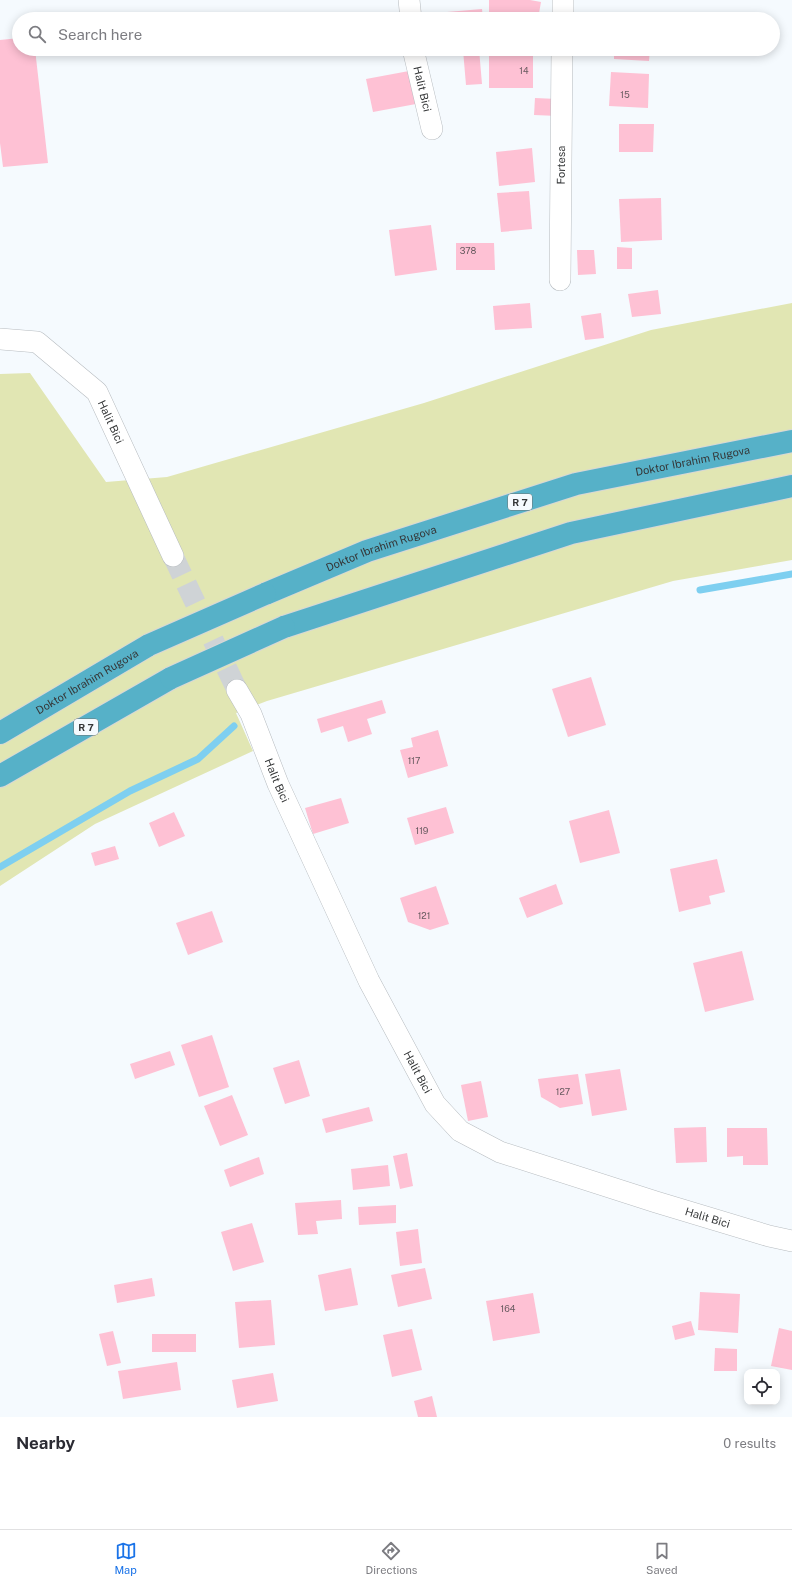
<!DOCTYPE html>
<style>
:root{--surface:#fff;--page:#f7f7f7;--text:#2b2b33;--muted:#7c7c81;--line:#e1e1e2;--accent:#1a73e8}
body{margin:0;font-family:"Public Sans",sans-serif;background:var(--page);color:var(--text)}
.controls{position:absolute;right:12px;bottom:12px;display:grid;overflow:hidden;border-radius:8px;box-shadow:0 2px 10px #0003}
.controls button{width:36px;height:36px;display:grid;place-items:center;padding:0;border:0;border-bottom:1px solid var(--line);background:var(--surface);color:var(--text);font:20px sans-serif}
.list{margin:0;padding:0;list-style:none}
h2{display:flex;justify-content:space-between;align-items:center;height:52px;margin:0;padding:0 16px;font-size:17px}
h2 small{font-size:13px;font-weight:400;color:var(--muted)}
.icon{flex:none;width:22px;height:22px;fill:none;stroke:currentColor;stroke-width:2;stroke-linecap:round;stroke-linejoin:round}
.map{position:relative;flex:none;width:792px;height:1417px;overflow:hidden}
.search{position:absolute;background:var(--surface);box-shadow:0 2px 10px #0003;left:12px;right:12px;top:12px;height:44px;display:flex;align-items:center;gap:10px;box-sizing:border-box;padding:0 14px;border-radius:22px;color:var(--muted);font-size:15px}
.sheet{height:112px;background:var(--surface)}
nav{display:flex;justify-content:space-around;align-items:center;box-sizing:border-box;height:56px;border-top:1px solid var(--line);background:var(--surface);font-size:11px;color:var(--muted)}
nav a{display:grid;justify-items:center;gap:2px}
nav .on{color:var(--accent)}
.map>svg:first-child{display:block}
.green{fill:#e1e6b3}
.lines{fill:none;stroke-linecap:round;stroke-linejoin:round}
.stream{stroke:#7ecff0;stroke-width:7}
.building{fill:#fec1d4}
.street-tunnel{stroke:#cfd3d6;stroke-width:21;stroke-dasharray:21 10;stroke-linecap:butt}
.street-casing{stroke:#b7bcc0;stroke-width:22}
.highway-casing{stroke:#d7d7d7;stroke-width:24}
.street{stroke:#fff;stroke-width:21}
.highway{stroke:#56b1c8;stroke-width:22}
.highway-bridge-casing{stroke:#d7d7d7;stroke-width:24;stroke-linecap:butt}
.highway-bridge{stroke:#56b1c8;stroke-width:22}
.labels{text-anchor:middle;stroke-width:3;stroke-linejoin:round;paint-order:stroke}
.number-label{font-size:9px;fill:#675a5f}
.shield{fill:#f5fafe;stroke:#6f7273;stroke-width:1}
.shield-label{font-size:10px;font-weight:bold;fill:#353738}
.street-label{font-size:11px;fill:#353738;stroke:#f5fafe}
</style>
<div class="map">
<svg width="792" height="1417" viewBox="0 0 792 1417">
<rect width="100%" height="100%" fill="#f5fafe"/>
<!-- green -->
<polygon class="green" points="792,303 792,560 673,581 267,701 236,713 253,751 95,824 0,886 0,374 30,373 106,482 167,477 424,403 651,330"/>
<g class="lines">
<!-- stream -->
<g class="stream">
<polyline points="700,590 792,574"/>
<polyline points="0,867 130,791 198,759 234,726"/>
</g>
</g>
<!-- building -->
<g class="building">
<polygon points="489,0 530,0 541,2 538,19 521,19 508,16 508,19 489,19"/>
<polygon points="482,9 483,19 448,19 447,12"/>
<polygon points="19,38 19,49 35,49 48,163 3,167 0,143 0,40"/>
<polygon points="479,49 482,84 466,85 463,50"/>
<polygon points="489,49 508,49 507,53 489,53"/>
<polygon points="614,49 650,49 649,61 614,59"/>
<rect x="489" y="56" width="44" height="32"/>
<polygon points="409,71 416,104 373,112 366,79"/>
<polygon points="611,72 649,74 648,108 609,106"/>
<polygon points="535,98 557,99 558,116 534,115"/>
<polygon points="619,124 654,124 653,152 619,152"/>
<polygon points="532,148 535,182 499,186 496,152"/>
<polygon points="529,191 532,229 501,232 497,193"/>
<polygon points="661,198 662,240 621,242 619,199"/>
<polygon points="431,225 437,270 395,276 389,230"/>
<polygon points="456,243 494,243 495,270 456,270"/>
<polygon points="617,247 632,248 632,269 617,269"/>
<polygon points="577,250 594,250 596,274 578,275"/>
<polygon points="658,290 661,314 632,317 628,294"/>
<polygon points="530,303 532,328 495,330 493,306"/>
<polygon points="601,313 604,338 585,340 581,316"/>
<polygon points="591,677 606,725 568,737 552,689"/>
<polygon points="382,700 386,713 367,719 372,734 348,742 343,726 321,733 317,719"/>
<polygon points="438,730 448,766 408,778 400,750 413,747 411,738"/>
<polygon points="341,798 349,823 313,834 305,808"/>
<polygon points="446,807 454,833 415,845 407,818"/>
<polygon points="609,810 620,853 580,863 569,821"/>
<polygon points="174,812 185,836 159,847 149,823"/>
<polygon points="115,846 119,859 95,866 91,853"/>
<polygon points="717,859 725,892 709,896 711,904 679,912 670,869"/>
<polygon points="556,884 563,904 527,918 519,898"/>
<polygon points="436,886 449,924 430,930 408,922 400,898"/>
<polygon points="212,911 223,942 188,955 176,923"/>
<polygon points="742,951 754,1000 705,1012 693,963"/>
<polygon points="212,1035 229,1087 199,1097 181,1045"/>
<polygon points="170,1051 175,1065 135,1079 130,1064"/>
<polygon points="299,1060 310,1096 285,1104 273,1068"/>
<polygon points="620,1069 627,1110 592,1116 585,1074"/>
<polygon points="578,1074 583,1104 560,1108 541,1097 538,1079"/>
<polygon points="481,1081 488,1117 468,1121 461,1085"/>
<polygon points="232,1095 248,1135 220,1146 204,1106"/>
<polygon points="369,1107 373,1121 326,1133 322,1119"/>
<polygon points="706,1127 707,1162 676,1163 674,1128"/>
<polygon points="727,1128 767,1128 768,1165 743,1165 743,1156 727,1157"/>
<polygon points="407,1153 413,1186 400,1189 393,1156"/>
<polygon points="259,1157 264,1174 230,1187 224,1170"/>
<polygon points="388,1165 390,1186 353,1190 351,1169"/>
<polygon points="341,1200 342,1219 316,1221 318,1234 298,1235 295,1203"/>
<polygon points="396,1205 396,1223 359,1225 358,1207"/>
<polygon points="252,1223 264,1262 233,1271 221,1232"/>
<polygon points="418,1229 422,1263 400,1266 396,1232"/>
<polygon points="351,1268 358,1305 325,1311 318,1275"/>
<polygon points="425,1268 432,1299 398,1307 391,1275"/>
<polygon points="152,1278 155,1296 117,1303 114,1285"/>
<polygon points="700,1292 740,1294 738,1333 698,1330"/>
<polygon points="533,1293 540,1333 493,1341 486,1301"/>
<polygon points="271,1300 275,1345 239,1348 235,1302"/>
<polygon points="691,1321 695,1335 675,1340 672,1326"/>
<polygon points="779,1328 792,1331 792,1370 771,1366"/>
<polygon points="412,1329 422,1370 392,1377 383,1335"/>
<polygon points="113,1331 121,1363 107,1366 99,1334"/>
<rect x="152" y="1334" width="44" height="18"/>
<polygon points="715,1348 737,1349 737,1371 714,1371"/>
<polygon points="177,1362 181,1390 123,1399 118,1371"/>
<polygon points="273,1373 278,1401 237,1408 232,1380"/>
<polygon points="432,1396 437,1417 418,1417 414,1401"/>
</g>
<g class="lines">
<!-- street-tunnel -->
<polyline class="street-tunnel" points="173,556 237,690"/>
<defs>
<g id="street">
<polyline points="409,0 411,19"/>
<polyline points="563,19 563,0"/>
<path id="s1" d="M413,49l19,80"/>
<path id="s2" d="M560,280l2,-231"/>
<path id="s3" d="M0,339l37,3 60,50 76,164"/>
<path id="s4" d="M237,690l14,24 27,70 91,197 66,123 25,27 40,21 156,50 113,34 23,5"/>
</g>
<g id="highway">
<path id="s5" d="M265,594l102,-43 209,-67 216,-43"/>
<polyline points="284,627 571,533 792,486"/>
<path id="s6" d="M0,733l149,-88"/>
<polyline points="0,776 171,678"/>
</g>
</defs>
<!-- street casing -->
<use href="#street" class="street-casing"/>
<!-- highway casing -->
<use href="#highway" class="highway-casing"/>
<!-- street -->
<use href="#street" class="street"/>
<!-- highway -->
<use href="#highway" class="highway"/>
<defs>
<g id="highway-bridge">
<polyline points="149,645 265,594"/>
<polyline points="171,678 284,627"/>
</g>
</defs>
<!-- highway-bridge casing -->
<use href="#highway-bridge" class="highway-bridge-casing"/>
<!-- highway-bridge -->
<use href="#highway-bridge" class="highway-bridge"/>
</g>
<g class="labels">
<!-- number labels -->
<g class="number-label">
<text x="524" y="74">14</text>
<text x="625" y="98">15</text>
<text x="468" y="254">378</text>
<text x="414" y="764">117</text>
<text x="422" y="834">119</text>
<text x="424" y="919">121</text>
<text x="563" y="1095">127</text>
<text x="508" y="1312">164</text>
</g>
<!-- shield labels -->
<g class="shield">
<rect x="508" y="494" width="24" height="16" rx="3"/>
<rect x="74" y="719" width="24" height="16" rx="3"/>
</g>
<g class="shield-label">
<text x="520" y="506">R 7</text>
<text x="86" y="731">R 7</text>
</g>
<!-- street labels -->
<g class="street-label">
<text dy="4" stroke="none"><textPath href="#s1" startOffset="41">Halit Bici</textPath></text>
<text dy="4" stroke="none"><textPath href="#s2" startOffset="115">Fortesa</textPath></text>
<text dy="4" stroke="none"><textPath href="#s3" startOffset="148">Halit Bici</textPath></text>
<text dy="4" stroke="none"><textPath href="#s5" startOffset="449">Doktor Ibrahim Rugova</textPath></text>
<text dy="4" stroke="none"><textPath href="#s5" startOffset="125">Doktor Ibrahim Rugova</textPath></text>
<text dy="4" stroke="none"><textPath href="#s6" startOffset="101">Doktor Ibrahim Rugova</textPath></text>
<text dy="4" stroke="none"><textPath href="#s4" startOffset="99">Halit Bici</textPath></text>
<text dy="4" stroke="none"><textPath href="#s4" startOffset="423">Halit Bici</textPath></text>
<text dy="4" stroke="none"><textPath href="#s4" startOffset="759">Halit Bici</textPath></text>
</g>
</g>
</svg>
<div class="controls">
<button><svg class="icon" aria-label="locate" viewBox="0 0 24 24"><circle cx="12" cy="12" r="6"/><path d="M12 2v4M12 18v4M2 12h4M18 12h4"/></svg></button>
</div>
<div class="search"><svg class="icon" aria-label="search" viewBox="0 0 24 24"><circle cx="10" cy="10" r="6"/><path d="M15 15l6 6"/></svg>Search here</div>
</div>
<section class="sheet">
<h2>Nearby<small>0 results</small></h2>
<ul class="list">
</ul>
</section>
<nav>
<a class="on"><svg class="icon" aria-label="map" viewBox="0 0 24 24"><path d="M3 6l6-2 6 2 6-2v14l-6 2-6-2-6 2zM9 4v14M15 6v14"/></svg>Map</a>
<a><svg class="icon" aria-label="directions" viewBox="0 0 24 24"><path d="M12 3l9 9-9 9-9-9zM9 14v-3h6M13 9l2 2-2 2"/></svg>Directions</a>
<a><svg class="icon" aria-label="saved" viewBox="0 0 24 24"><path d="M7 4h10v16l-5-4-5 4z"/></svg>Saved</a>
</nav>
